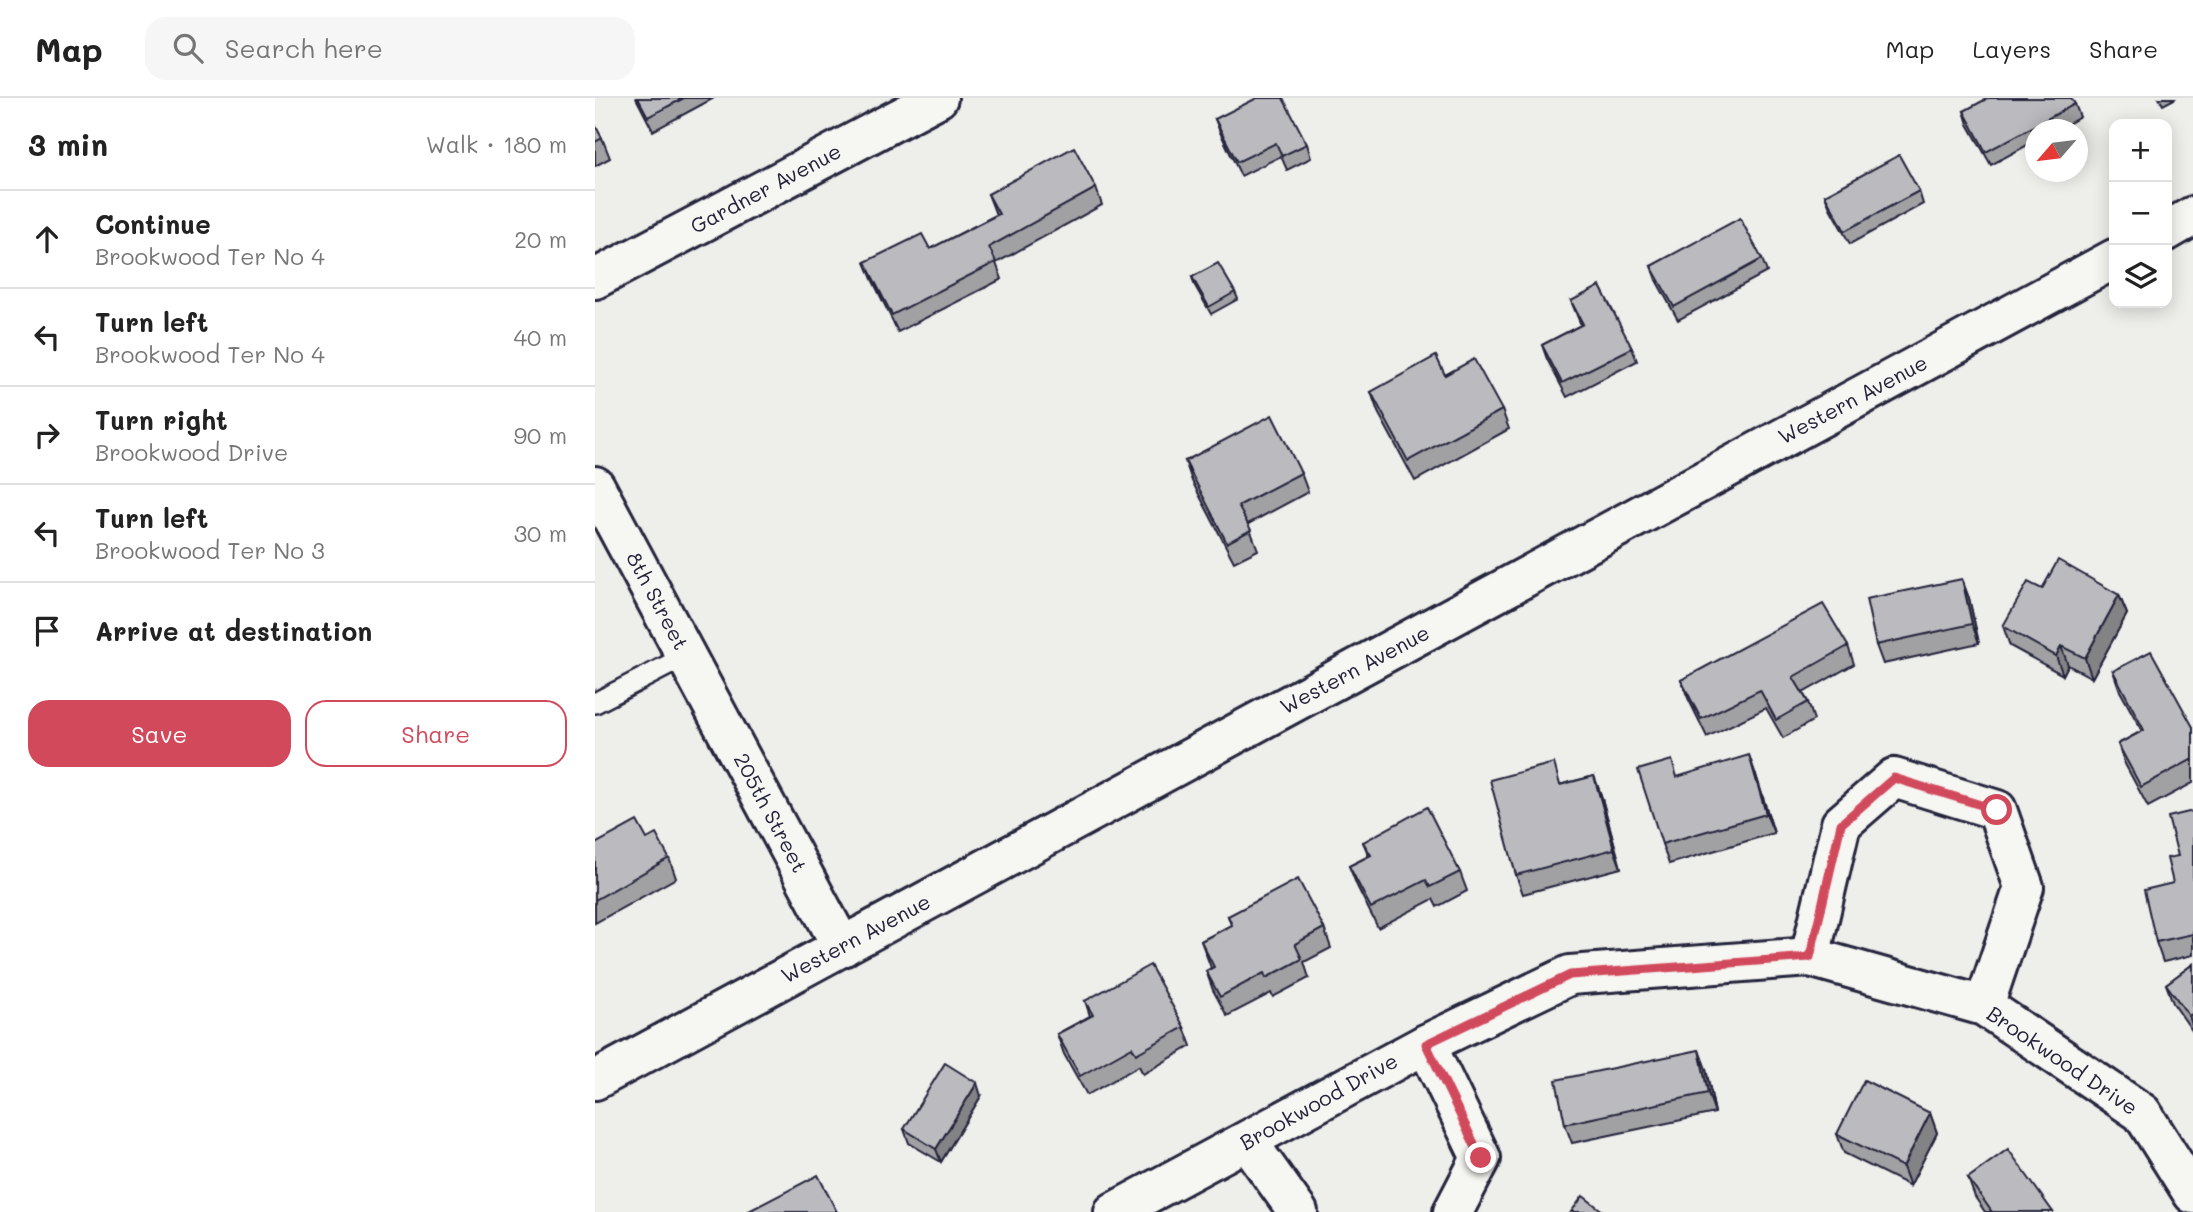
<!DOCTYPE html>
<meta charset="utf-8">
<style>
:root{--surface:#fff;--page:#f6f6f6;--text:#222;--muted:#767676;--line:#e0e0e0;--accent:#d1495b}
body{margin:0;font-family:Mali,sans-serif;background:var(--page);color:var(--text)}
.controls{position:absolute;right:21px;top:21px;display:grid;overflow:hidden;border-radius:14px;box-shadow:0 4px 18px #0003}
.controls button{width:63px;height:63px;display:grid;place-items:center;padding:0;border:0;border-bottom:2px solid var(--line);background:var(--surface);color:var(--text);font:35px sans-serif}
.compass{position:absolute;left:1430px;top:21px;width:63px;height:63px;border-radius:50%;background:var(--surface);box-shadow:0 4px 18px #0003;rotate:242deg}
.stop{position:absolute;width:21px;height:21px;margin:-16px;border:5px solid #d1495b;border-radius:50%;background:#fff}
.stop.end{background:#d1495b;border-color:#fff;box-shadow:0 2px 7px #0008}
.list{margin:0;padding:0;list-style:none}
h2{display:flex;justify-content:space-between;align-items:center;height:91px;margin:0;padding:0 28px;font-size:30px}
h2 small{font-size:23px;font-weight:400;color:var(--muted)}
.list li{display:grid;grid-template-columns:46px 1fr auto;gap:21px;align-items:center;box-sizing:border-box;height:98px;padding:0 28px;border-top:2px solid var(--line)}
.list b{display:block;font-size:26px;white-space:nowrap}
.list p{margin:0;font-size:23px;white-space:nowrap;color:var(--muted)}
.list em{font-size:23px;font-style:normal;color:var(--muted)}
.actions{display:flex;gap:14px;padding:21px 28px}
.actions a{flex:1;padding:16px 0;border:2px solid var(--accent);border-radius:21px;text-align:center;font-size:24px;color:var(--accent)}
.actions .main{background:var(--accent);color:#fff}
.icon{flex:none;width:38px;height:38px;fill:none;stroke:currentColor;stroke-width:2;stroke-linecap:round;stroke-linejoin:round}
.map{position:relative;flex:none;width:1598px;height:1114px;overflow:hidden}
header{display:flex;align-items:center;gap:42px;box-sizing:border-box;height:98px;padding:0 35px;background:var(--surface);border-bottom:2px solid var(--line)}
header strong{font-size:33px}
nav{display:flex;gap:38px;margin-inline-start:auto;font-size:24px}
.search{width:490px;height:63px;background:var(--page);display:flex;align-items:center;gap:18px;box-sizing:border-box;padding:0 24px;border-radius:21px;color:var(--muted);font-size:26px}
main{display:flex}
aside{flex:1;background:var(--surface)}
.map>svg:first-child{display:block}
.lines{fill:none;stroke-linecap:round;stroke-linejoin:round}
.service-casing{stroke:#22223b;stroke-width:24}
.minor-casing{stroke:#22223b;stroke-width:44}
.secondary-casing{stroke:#22223b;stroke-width:44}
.service{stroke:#f6f6f2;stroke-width:19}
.minor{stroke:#f6f6f2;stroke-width:38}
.secondary{stroke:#f6f6f2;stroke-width:38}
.wall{fill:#a1a1a4;stroke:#22223b;stroke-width:2}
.shaded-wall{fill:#838386;stroke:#22223b;stroke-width:2}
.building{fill:#bbbbbf;stroke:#22223b;stroke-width:2}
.route{stroke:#d1495b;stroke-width:9}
.labels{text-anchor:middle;stroke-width:7;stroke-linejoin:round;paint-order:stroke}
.street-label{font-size:21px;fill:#22223b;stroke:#f6f6f2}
</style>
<header>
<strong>Map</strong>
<div class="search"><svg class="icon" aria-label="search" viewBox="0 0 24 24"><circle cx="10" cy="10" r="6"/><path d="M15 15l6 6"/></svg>Search here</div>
<nav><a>Map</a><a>Layers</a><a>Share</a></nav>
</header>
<main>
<aside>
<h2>3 min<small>Walk · 180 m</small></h2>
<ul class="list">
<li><svg class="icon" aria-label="ahead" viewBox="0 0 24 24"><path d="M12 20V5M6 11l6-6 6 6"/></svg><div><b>Continue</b><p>Brookwood Ter No 4</p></div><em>20 m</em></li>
<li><svg class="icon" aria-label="left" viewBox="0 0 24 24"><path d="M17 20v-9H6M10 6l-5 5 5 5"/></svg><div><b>Turn left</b><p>Brookwood Ter No 4</p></div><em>40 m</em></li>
<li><svg class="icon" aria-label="right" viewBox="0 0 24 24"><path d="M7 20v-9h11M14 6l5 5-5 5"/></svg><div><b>Turn right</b><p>Brookwood Drive</p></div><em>90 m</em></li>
<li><svg class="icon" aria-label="left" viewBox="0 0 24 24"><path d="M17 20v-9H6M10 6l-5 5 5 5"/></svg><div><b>Turn left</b><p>Brookwood Ter No 3</p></div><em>30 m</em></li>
<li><svg class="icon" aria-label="arrive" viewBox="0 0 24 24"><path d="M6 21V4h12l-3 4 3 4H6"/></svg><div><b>Arrive at destination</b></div></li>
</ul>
<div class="actions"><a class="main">Save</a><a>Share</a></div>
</aside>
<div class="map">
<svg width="1598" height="1114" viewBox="0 0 1598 1114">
<rect width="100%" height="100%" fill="#eeeeeb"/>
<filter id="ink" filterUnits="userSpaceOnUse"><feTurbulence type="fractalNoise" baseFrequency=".0143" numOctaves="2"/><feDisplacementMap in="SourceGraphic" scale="14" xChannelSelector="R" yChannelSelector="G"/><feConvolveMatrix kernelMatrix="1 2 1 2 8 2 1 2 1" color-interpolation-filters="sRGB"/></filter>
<g filter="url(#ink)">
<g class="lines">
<defs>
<polyline id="service" points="0,605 91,558"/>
<g id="minor">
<polyline points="0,181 343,0"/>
<polyline points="0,388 247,849"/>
<polyline points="1215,859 1246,726 1299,680 1402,712 1429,789 1389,908"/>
<polyline points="831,946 886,1060 858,1114"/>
<polyline points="653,1044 703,1114"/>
<polyline points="519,1114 831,946 975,877 1215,859 1389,908 1547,1015 1598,1096"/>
</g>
<g id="secondary">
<polyline points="1572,133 1598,118"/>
<polyline points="0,982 1519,161"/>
</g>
</defs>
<!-- service casing -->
<use href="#service" class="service-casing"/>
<!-- minor casing -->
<use href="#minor" class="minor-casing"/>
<!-- secondary casing -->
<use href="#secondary" class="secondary-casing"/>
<!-- service -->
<use href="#service" class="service"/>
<!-- minor -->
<use href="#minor" class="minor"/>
<!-- secondary -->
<use href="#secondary" class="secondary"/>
</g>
<!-- wall -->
<g class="wall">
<polygon points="41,0 119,0 58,33"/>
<polygon points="1564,0 1581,0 1568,7"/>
<polygon points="1480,6 1485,19 1462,32 1440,32 1440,43 1396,67 1373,26 1369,13"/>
<polygon points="620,21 712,46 716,60 692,72 686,58 646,78 625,34"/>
<polygon points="0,27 7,40 15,60 0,68"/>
<polygon points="501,90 507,107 401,165 407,181 303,234 277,181 270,164 335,151 401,117 393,96"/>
<polygon points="1324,93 1328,106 1255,146 1235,110 1230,97"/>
<polygon points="1167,161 1172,174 1083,222 1061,182 1056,168"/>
<polygon points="597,179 640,194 643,201 616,216 599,186"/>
<polygon points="976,203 1037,250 1042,263 972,299 952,261 947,247 986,227"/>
<polygon points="850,277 907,312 914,331 820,383 783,314 776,294"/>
<polygon points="590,363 706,375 713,394 653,426 663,452 639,464 597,383"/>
<polygon points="1447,491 1524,497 1532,516 1497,580 1473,567 1468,577 1415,548 1408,528"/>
<polygon points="1374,500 1384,545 1288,566 1281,547"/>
<polygon points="1253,548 1259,566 1208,595 1213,604 1219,622 1188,640 1171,610 1112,639 1093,600 1086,582"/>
<polygon points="1518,573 1598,629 1598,685 1553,709 1530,666 1523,646 1547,633 1525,593"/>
<polygon points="1161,677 1179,735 1074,766 1067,746 1083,679"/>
<polygon points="999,678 1006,697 1026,770 928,796 921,777 967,686"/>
<polygon points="1598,713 1598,857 1568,864 1561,844 1578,785 1583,758"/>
<polygon points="52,741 74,760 81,780 0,825 0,746"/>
<polygon points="768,744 865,774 872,793 842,809 838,801 783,830 762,788 754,768 774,758"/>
<polygon points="633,818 729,830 736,850 709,864 714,880 678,899 676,895 632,918 618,892 611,873 616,870 606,843 636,827"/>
<polygon points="1598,866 1598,934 1578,905 1571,886"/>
<polygon points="490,903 589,929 596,948 548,976 544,968 492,997 469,956 462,936 495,918"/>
<polygon points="1111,971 1120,1015 977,1045 970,1026"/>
<polygon points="386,998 346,1064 314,1045 309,1031"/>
<polygon points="1335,1015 1342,1035 1315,1088 1249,1055 1242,1036"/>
<polygon points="1373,1080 1458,1114 1390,1114 1380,1099"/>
</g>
<!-- shaded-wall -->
<g class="shaded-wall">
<polygon points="1367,481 1374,500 1384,545 1377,526"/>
<polygon points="1524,497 1532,516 1497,580 1490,560"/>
<polygon points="1466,548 1473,567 1468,577 1461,558"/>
<polygon points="1154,657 1161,677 1179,735 1171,716"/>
<polygon points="999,678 1006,697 1026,770 1019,751"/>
<polygon points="1598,915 1598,930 1594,918"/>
<polygon points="1104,952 1111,971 1120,1015 1113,995"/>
<polygon points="382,985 386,998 346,1064 341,1051"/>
<polygon points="1335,1015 1342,1035 1315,1088 1308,1069"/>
</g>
<!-- building -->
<g class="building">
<polygon points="43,0 89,0 53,19"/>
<polygon points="662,0 688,0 712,46 687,58 681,45 642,64 620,21"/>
<polygon points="1393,0 1476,0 1480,6 1391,54 1369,13"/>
<polygon points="0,27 7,40 0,44"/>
<polygon points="479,49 501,90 394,149 401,164 297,217 270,164 327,136 335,151 404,116 393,96"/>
<polygon points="1304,57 1324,93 1250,133 1230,97"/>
<polygon points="1145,120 1167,161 1079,209 1056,168"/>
<polygon points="623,165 640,194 614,209 597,179"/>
<polygon points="1005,188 1037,250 967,285 947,247 988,226 976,203"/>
<polygon points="841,258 850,277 879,261 907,312 813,363 776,294"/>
<polygon points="677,317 706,375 643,408 656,432 632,445 590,363"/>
<polygon points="1463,462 1524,497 1490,560 1466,548 1461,558 1408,528 1433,484 1447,491"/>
<polygon points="1367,481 1377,526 1281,547 1271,501"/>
<polygon points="1228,506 1253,548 1198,579 1213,604 1181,622 1165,592 1106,621 1086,582"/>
<polygon points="1556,553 1598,629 1598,661 1546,689 1523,646 1549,632 1518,573"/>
<polygon points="1154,657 1171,716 1067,746 1043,672 1077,662 1082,679"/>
<polygon points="959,665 965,687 999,678 1019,751 921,777 895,682"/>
<polygon points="832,709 865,774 835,789 831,782 776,810 754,768 776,757 768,744"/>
<polygon points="1598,713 1598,836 1561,844 1549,792 1578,785 1572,760 1583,758 1573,719"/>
<polygon points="42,723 52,741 61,736 74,760 0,802 0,746"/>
<polygon points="703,781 729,830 700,846 707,861 671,880 669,875 625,899 611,873 619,869 606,843 637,827 633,818"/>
<polygon points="1598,866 1598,915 1594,918 1571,886"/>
<polygon points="555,867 589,929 541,956 537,949 485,978 462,936 498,917 490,903"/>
<polygon points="1104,952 1113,995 970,1026 961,982"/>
<polygon points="350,965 382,985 341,1051 309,1031"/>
<polygon points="1269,982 1335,1015 1308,1069 1242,1036"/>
<polygon points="1413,1051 1458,1114 1397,1114 1373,1080"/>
<polygon points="223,1077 242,1114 152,1114"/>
<polygon points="988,1098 1009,1114 976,1114"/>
</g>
</g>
<g class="lines" filter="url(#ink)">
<!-- route -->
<polyline class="route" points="886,1060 831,946 975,877 1215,859 1246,726 1299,680 1402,712"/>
</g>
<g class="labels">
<!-- street labels -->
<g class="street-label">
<text transform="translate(171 91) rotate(-28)" y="7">Gardner Avenue</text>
<text transform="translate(1258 302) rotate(-28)" y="7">Western Avenue</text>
<text transform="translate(62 503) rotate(62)" y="7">8th Street</text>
<text transform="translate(760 572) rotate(-28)" y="7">Western Avenue</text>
<text transform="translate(175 715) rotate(62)" y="7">205th Street</text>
<text transform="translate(261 841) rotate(-28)" y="7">Western Avenue</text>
<text transform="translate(1467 963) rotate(34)" y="7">Brookwood Drive</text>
<text transform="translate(724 1004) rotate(-29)" y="7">Brookwood Drive</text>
</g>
</g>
</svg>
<div class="controls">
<button>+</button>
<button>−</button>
<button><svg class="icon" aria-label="layers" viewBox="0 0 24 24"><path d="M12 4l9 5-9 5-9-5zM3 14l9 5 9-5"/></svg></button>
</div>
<svg class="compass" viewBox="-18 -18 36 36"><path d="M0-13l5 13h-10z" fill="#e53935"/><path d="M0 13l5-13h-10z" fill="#767676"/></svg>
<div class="stop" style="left:1402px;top:712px"></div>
<div class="stop end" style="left:886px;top:1060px"></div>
</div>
</main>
